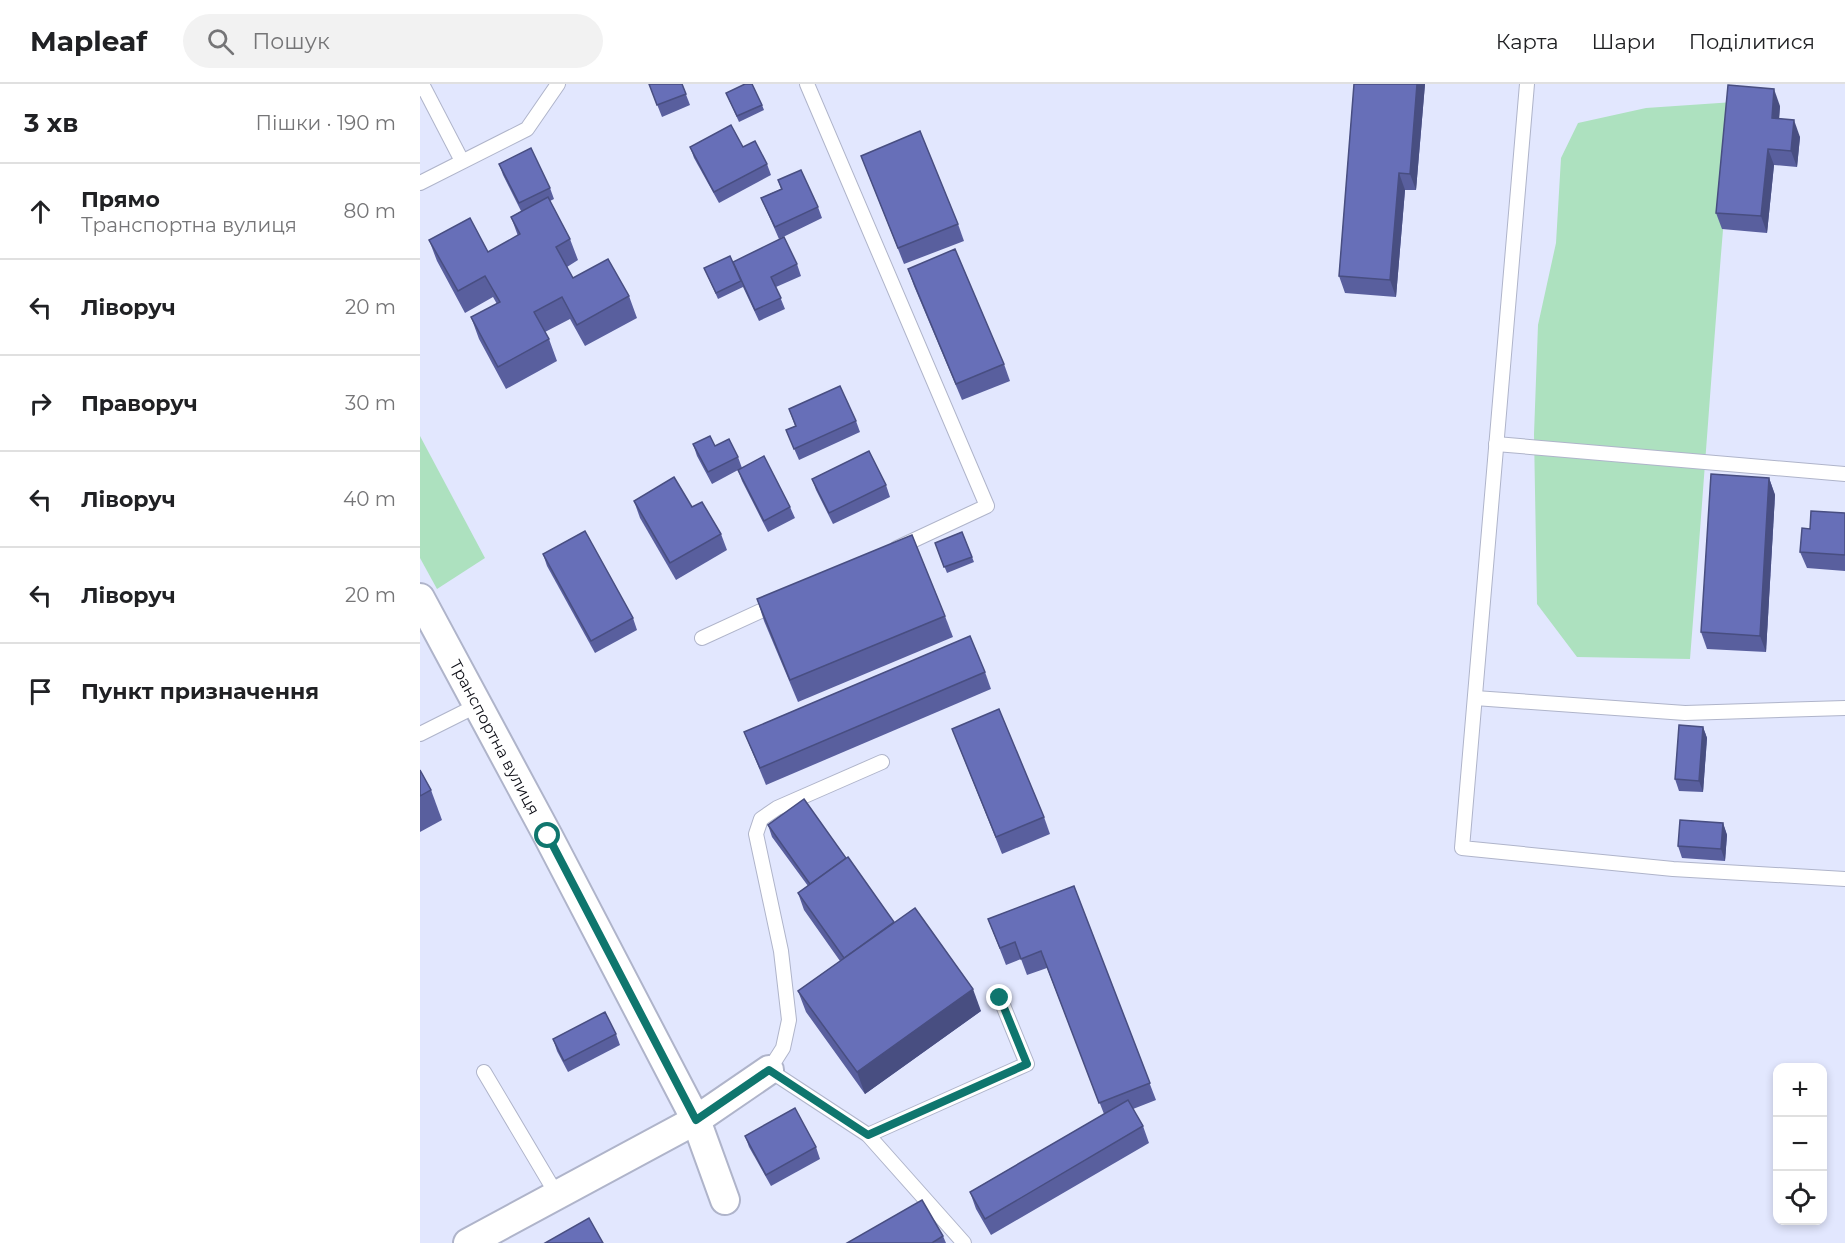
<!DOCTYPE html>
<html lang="uk">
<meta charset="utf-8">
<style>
:root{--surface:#fff;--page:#f2f2f2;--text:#202124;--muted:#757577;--line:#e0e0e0}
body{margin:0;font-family:Montserrat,sans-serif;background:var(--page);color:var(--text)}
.controls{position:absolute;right:18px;bottom:18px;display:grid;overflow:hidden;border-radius:12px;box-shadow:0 3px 9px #0003}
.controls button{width:54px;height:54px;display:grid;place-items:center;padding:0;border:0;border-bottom:2px solid var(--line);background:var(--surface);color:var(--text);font:30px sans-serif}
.stop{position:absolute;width:18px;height:18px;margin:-14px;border:4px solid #0f766e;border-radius:50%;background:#fff}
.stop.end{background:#0f766e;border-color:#fff;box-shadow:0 2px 6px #0008}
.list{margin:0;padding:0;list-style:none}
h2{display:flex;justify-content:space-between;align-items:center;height:78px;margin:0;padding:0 24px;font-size:26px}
h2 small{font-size:20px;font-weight:400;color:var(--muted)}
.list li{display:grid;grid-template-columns:39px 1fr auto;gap:18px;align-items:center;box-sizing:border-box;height:96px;padding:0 24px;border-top:2px solid var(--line)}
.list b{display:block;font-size:22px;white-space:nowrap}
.list p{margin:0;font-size:20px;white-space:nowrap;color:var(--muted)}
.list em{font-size:20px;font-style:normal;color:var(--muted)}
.icon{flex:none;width:33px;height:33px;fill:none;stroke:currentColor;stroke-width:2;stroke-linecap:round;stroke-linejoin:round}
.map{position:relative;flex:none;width:1425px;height:1159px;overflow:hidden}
header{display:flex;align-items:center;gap:36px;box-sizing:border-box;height:84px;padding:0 30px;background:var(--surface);border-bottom:2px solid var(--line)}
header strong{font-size:28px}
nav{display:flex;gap:33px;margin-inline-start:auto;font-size:21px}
.search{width:420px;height:54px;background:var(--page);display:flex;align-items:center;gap:15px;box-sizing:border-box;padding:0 21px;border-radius:33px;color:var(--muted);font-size:22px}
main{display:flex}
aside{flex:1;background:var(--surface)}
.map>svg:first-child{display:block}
.green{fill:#ade1bf}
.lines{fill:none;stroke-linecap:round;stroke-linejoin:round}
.service-casing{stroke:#afb4ca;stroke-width:16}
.minor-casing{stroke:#afb4ca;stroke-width:32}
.service{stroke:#fff;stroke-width:14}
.minor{stroke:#fff;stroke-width:28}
.wall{fill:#595f9e}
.shaded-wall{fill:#484e81}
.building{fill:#676fb8;stroke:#484e81;stroke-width:1.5}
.route{stroke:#0f766e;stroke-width:8}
.labels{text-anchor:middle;stroke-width:4.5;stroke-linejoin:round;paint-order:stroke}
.street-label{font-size:16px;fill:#0c0d15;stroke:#fff}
</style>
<header>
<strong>Mapleaf</strong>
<div class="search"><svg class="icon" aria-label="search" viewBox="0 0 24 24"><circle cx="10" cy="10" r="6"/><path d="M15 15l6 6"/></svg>Пошук</div>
<nav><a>Карта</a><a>Шари</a><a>Поділитися</a></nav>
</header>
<main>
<aside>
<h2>3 хв<small>Пішки · 190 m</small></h2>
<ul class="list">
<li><svg class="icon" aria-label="ahead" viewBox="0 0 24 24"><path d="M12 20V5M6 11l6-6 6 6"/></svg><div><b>Прямо</b><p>Транспортна вулиця</p></div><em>80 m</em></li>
<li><svg class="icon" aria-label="left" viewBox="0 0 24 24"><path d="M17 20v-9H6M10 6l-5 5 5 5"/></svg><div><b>Ліворуч</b></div><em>20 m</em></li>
<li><svg class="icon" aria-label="right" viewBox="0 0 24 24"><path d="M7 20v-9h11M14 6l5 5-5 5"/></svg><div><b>Праворуч</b></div><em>30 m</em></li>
<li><svg class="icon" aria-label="left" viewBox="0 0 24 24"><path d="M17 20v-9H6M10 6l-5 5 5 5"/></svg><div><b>Ліворуч</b></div><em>40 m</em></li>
<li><svg class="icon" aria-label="left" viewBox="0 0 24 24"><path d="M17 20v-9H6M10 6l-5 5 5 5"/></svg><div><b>Ліворуч</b></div><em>20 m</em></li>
<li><svg class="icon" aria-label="arrive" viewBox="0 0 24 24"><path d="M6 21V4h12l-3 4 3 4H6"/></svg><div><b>Пункт призначення</b></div></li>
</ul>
</aside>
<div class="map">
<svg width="1425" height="1159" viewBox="0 0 1425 1159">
<rect width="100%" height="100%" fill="#e2e7fe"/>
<!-- green -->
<g class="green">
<path d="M1314,18c-17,185 -29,371 -44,557l-113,-2 -40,-53 -3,-170 4,-109 18,-82 5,-85 17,-35 68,-15z"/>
<polygon points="0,352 65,474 17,505 0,474"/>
</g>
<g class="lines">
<defs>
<g id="service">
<polyline points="2,0 42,77"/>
<polyline points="387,0 567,422 477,464"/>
<polyline points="1107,0 1042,764 1253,785 1425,795"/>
<polyline points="0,99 107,45 138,0"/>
<polyline points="1076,360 1425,390"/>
<polyline points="282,554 356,520"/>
<polyline points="1055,614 1265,629 1425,624"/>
<polyline points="0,650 58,621"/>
<polyline points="462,678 357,724 341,735 336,750 361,867 369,936 363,964 349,986 448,1051 544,1159"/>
<polyline points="64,988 137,1111"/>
<polyline points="448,1051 607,980 580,914"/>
</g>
<g id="minor">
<polyline points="0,514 128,752 276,1036 305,1116"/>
<polyline points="48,1159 276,1036 349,986"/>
</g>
</defs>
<!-- service casing -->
<use href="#service" class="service-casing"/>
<!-- minor casing -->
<use href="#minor" class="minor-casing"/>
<!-- service -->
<use href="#service" class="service"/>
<!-- minor -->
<use href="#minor" class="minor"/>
</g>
<!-- wall -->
<g class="wall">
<polygon points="229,0 262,0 270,21 242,33"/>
<polygon points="934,0 1005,0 996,106 985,106 976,213 925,209 919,192"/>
<polygon points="306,9 342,21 344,26 319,38"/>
<polygon points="1360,22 1359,34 1380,53 1377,83 1354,81 1347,149 1302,145 1296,129"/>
<polygon points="270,63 323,63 347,80 351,91 299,119 274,74"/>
<polygon points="441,72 538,140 544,157 484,180"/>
<polygon points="79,80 130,104 134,115 130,117 150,155 158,176 147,183 153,194 209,212 217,234 165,262 150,235 125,248 129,255 137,277 86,305 59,255 51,233 77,220 73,213 45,229 17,177 9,156 68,168 98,152 91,133 101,127 83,91"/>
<polygon points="358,96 398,123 402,134 359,155 341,114 361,105"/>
<polygon points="377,180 381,192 356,203 365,225 339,237 323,203 298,215 284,184"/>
<polygon points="488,185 584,280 590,297 542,316 494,202"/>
<polygon points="369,325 436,337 440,348 379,376 366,346 375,342"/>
<polygon points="273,360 295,362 318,373 322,384 370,423 375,434 348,448 322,397 318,386 292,400 277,372"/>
<polygon points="1349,394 1355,411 1346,568 1287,565 1281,548"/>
<polygon points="392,395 466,401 470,413 413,440 396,406"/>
<polygon points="214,417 272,423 301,450 307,466 256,496 220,434"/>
<polygon points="1425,429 1425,487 1387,484 1380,468 1390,445"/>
<polygon points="542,448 554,478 527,489 515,459"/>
<polygon points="123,470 213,534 217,546 175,569 127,482"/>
<polygon points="337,515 525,532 533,553 378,618 344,537"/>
<polygon points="565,588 571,605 346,701 324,648"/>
<polygon points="1283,643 1287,654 1283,708 1259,707 1255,695"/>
<polygon points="532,645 624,733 630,750 582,770"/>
<polygon points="0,686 11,706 22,736 0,748"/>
<polygon points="1303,739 1307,751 1305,777 1262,774 1258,762"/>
<polygon points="348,741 426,774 474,838 561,927 445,1010 386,928 378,907 420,877 384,826 378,809 388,802 352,753"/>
<polygon points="654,802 736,1016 713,1025 723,1042 729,1059 571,1151 556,1125 550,1108 684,1030 627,884 607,891 601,875 586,881 568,835"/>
<polygon points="196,950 200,961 148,988 137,967 133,955"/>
<polygon points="325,1052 396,1063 400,1075 351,1102 329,1063"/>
<polygon points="523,1152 526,1159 427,1159"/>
</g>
<!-- shaded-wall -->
<g class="shaded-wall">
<polygon points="997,0 1005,0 996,106 990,90"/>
<polygon points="1354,5 1360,22 1358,50 1352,34"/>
<polygon points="1374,36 1380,53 1377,83 1371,67"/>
<polygon points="1348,65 1354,81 1347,149 1341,132"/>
<polygon points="979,89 985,106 976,213 970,196"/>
<polygon points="1349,394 1355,411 1346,568 1340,552"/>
<polygon points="1283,643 1287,654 1283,708 1279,697"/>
<polygon points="1303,739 1307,751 1305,777 1301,765"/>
<polygon points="553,905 561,927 445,1010 437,988"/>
</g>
<!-- building -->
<g class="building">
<polygon points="229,0 262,0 266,10 237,21"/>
<polygon points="325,0 332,0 342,21 317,32 306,9"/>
<polygon points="934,0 997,0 990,90 979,89 970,196 919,192"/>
<polygon points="1308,1 1354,5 1352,34 1374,36 1371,67 1348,65 1341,132 1296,129"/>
<polygon points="311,41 323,63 335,57 347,80 294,108 270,63"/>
<polygon points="500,47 538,140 478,164 441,72"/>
<polygon points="111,64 130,104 99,119 79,80"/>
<polygon points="381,86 398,123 355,143 341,114 362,105 358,96"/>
<polygon points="128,113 150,155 136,163 153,194 188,175 209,212 157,241 142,213 114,228 129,255 78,283 51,233 80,218 65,192 38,207 9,156 50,134 68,168 100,150 91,133"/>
<polygon points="364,153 377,180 351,193 361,214 335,226 313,178"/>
<polygon points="535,165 584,280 536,300 488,185"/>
<polygon points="310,172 321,197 296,209 284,184"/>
<polygon points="420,302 436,337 374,365 366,346 376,342 369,325"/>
<polygon points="290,352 295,362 309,355 318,373 288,388 273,360"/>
<polygon points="449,367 466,401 409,429 392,395"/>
<polygon points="344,372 370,423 344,437 318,386"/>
<polygon points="1291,390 1349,394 1340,552 1281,548"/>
<polygon points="254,393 272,423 282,418 301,450 250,479 214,417"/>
<polygon points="1391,427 1425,429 1425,471 1380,468 1382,444 1390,445"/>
<polygon points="165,447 213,534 171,557 123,470"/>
<polygon points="542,448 552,473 524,483 515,459"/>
<polygon points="492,451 525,532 370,596 337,515"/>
<polygon points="550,552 565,588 340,684 324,648"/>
<polygon points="579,625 624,733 576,753 532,645"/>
<polygon points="1259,641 1283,643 1279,697 1255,695"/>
<polygon points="0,686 11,706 0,712"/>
<polygon points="384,715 426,774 390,800 348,741"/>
<polygon points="1260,736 1303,739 1301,765 1258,762"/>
<polygon points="428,773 474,838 424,874 378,809"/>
<polygon points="654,802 730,999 679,1019 621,867 601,875 595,858 580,864 568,835"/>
<polygon points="495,824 553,905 437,988 378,907"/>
<polygon points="185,928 196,950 144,977 133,955"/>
<polygon points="708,1016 723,1042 565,1135 550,1108"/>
<polygon points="375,1024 396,1063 346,1091 325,1052"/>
<polygon points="502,1116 523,1152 512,1159 427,1159"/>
<polygon points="169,1134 183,1159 125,1159"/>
</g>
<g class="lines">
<!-- route -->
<polyline class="route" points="128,752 276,1036 349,986 448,1051 607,980 580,914"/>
</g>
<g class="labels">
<!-- street labels -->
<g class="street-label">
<text transform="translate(75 653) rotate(62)" y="6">Транспортна вулиця</text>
</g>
</g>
</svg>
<div class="controls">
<button>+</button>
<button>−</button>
<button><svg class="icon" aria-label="locate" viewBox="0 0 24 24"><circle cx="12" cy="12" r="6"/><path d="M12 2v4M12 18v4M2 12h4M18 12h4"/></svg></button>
</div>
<div class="stop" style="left:128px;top:752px"></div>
<div class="stop end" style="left:580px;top:914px"></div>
</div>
</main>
